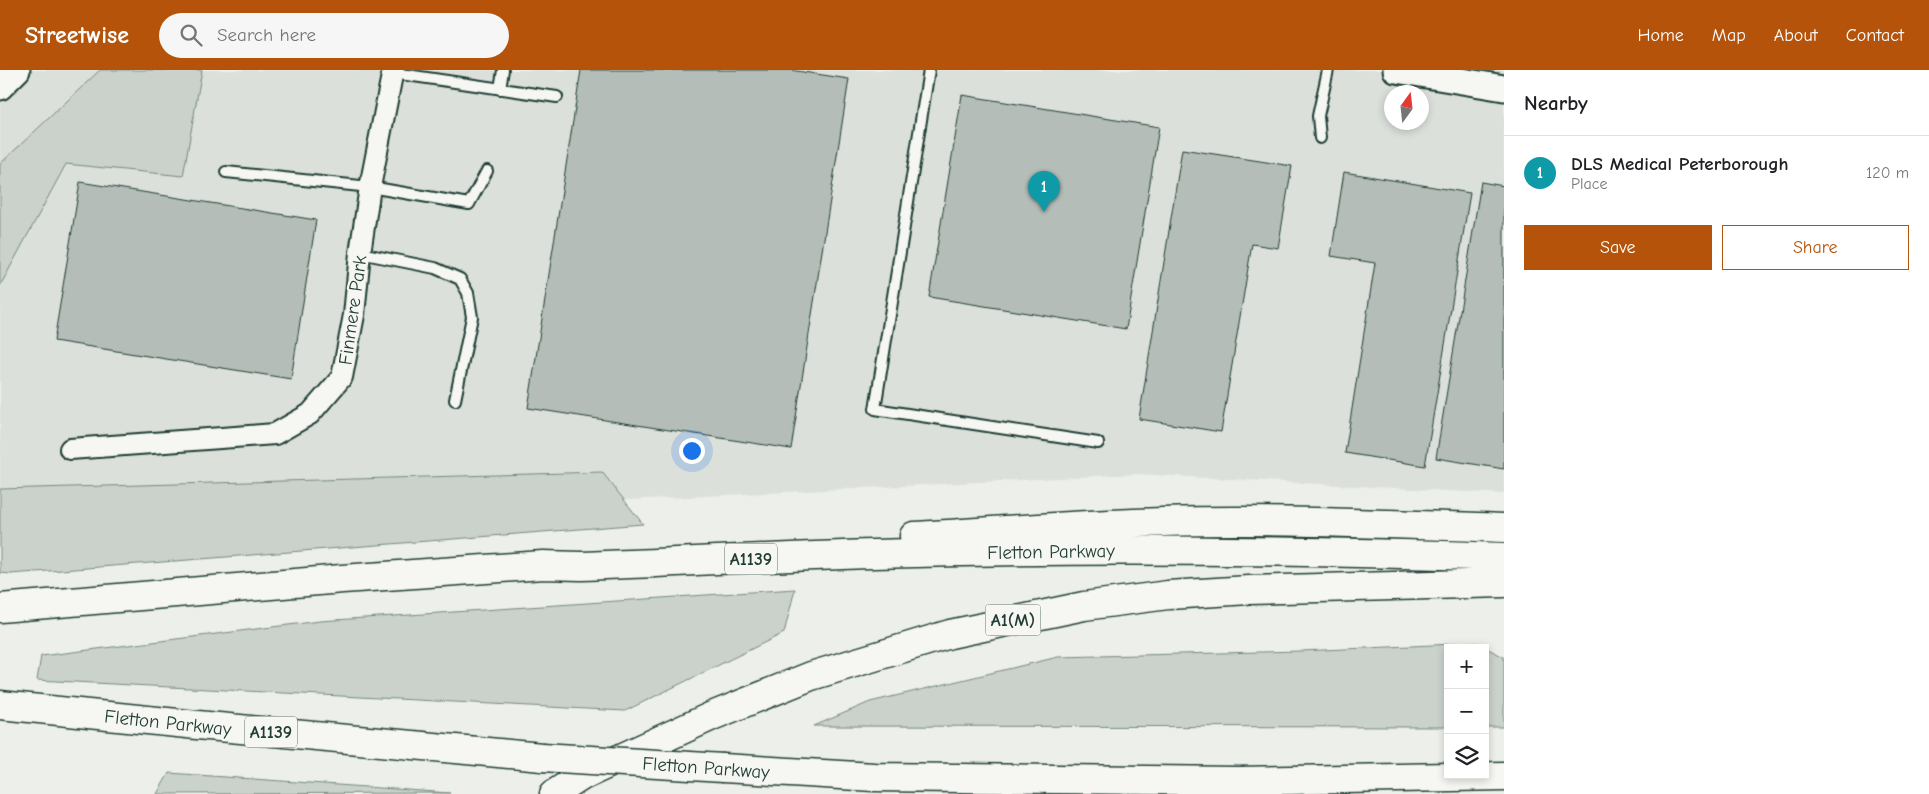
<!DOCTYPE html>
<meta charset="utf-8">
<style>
:root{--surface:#fff;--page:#f6f6f6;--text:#202124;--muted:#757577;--line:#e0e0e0;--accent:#b45309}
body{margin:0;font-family:"Comic Neue",sans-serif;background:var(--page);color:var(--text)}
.controls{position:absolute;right:15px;bottom:15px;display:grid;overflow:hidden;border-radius:0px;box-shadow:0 2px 8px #0003}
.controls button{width:45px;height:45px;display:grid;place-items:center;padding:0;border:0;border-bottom:1px solid var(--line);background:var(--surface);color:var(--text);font:25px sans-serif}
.compass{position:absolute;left:1384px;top:15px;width:45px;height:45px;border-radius:50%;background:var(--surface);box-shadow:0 2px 8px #0003;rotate:15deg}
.you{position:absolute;left:691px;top:380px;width:18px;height:18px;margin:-12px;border:4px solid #fff;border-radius:50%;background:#1a73e8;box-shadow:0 0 0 8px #1a73e833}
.badge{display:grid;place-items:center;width:32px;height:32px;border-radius:50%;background:var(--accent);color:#fff;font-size:16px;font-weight:700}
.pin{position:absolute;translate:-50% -41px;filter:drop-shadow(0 1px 2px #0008)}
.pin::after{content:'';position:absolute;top:26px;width:18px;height:15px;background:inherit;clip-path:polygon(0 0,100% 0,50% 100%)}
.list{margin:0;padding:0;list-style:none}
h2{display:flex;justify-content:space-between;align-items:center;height:65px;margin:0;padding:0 20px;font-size:21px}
h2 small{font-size:16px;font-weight:400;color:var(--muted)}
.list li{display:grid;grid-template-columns:32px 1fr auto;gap:15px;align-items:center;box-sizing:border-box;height:75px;padding:0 20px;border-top:1px solid var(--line)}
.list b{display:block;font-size:19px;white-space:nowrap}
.list p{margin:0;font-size:16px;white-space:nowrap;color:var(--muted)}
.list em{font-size:16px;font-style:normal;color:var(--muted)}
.actions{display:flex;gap:10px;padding:15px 20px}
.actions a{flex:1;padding:11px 0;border:1px solid var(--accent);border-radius:0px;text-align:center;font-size:18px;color:var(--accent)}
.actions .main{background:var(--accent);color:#fff}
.icon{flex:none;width:28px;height:28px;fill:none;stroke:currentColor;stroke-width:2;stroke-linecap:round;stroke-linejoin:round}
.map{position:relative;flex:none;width:1504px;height:724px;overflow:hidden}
header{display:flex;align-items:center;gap:30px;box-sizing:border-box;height:70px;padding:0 25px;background:var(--accent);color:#fff}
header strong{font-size:24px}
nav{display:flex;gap:28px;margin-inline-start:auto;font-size:18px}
.search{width:350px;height:45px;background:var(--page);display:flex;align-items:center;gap:12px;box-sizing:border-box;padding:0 18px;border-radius:28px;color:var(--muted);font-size:19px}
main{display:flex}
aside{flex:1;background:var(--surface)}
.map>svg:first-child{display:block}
.built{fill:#dce0db;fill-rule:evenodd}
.green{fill:#cbd2cc;stroke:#758880}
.building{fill:#b4bdb8;stroke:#1f3d34}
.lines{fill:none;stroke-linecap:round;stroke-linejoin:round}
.service-casing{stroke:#1f3d34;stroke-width:14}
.minor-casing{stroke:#1f3d34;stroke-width:24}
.tertiary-casing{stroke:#1f3d34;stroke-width:29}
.trunk-casing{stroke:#1f3d34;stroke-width:31}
.motorway-casing{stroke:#1f3d34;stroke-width:31}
.service{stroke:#f6f6f2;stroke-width:10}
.minor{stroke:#f6f6f2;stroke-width:20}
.tertiary{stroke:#f6f6f2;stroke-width:25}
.trunk{stroke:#f6f6f2;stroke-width:28}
.motorway{stroke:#f6f6f2;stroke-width:28}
.trunk-bridge-casing{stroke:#1f3d34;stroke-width:31;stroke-linecap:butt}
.trunk-bridge{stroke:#f6f6f2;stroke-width:28}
.labels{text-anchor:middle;stroke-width:4.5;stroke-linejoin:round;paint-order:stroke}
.shield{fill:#f6f6f2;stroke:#60746d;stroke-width:1}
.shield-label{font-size:18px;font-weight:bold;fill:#1f3d34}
.street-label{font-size:19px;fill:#1f3d34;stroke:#f6f6f2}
</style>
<header>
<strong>Streetwise</strong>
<div class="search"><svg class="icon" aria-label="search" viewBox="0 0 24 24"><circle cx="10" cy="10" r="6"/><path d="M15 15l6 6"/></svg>Search here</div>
<nav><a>Home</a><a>Map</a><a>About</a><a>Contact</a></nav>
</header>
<main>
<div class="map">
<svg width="1504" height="724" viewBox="0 0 1504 724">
<rect width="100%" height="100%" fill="#edefea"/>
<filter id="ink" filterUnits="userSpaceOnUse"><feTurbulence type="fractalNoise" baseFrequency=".02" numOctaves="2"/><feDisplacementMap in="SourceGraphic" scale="10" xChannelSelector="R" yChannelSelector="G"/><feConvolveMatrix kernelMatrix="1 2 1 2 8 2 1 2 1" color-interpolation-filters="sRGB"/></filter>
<g filter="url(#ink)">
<!-- built -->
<path class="built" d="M0,0h1504v424l-369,-20 -682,35 -453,6zM1392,22h30v30h-30z"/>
<!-- green -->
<g class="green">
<polygon points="100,0 202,0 183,106 66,94 0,216 0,94"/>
<polygon points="602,402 643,454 11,504 0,503 0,419"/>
<polygon points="795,519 784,563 625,641 37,610 41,586 320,551"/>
<polygon points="1476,573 1504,587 1504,657 1485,657 1485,578 1448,578 1448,657 814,656 870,632 1058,587 1301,581"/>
<polygon points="169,703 450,723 157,724"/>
</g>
<!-- building -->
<g class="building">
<polygon points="581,0 790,0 849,9 791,379 528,338"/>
<polygon points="962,25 1159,57 1126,259 929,227"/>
<polygon points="1182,79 1292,96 1278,178 1252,174 1221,362 1139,349"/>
<polygon points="1344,102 1470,123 1425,396 1345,383 1375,193 1331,186"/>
<polygon points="80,112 316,150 291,309 54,271"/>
<polygon points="1481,112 1504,116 1504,399 1436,388"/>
</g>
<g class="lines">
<defs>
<g id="service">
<polyline points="929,0 875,339 1098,373"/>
<polyline points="393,3 557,27"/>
<polyline points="500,19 503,0"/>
<polyline points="1320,68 1318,46 1328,0"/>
<polyline points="226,102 370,117 469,134 487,101"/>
<polyline points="360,183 435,198 460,209 468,223 472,247 455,330"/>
</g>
<polyline id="minor" points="70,379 275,364 310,344 342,307 354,245 360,183 370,117 393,0"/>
<g id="tertiary">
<polyline points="1396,0 1504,18"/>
<polyline points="0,17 17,0"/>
</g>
<g id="trunk">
<path d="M914,466c83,-5 166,-12 249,-14 114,-3 227,2 341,6"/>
<path d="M0,538l342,-29 201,-14 38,1c98,-4 195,-9 292,-12 210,-6 421,-4 631,3"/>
<polyline points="0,635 197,655 542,687"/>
<polyline points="723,698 874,707 1239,711 1504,706"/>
</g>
<polyline id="motorway" points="554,724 582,706 712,646 811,606 950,564 1084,536 1168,525 1249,520 1504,513"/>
</defs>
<!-- service casing -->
<use href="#service" class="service-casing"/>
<!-- minor casing -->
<use href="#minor" class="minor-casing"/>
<!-- tertiary casing -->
<use href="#tertiary" class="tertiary-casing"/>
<!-- trunk casing -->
<use href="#trunk" class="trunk-casing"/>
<!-- motorway casing -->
<use href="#motorway" class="motorway-casing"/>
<!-- service -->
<use href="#service" class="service"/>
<!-- minor -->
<use href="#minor" class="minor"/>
<!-- tertiary -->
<use href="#tertiary" class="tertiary"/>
<!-- trunk -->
<use href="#trunk" class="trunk"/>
<!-- motorway -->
<use href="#motorway" class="motorway"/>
<defs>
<polyline id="trunk-bridge" points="542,687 723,698"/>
</defs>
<!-- trunk-bridge casing -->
<use href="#trunk-bridge" class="trunk-bridge-casing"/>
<!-- trunk-bridge -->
<use href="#trunk-bridge" class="trunk-bridge"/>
</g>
</g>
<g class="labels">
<!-- shield labels -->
<g class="shield">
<rect x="725" y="473.5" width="52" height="31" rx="4"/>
<rect x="985.5" y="534.5" width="55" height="31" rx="4"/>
<rect x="245" y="646.5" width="52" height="31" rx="4"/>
</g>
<g class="shield-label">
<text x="751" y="495">A1139</text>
<text x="1013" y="556">A1(M)</text>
<text x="271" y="668">A1139</text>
</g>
<!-- street labels -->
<g class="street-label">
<text transform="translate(352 240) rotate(-82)" y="7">Finmere Park</text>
<text transform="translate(1051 481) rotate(-1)" y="7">Fletton Parkway</text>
<text transform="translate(168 652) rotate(6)" y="7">Fletton Parkway</text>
<text transform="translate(706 697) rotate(4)" y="7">Fletton Parkway</text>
</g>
</g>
</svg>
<div class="controls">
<button>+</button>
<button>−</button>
<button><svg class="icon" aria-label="layers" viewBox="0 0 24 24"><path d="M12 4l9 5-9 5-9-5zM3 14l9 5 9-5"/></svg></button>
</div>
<svg class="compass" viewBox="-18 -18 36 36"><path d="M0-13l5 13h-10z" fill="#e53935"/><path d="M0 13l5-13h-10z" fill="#757577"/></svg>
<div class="you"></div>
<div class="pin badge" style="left:1044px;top:142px;background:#0f9aa8">1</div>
</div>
<aside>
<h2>Nearby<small></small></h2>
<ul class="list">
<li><span class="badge" style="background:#0f9aa8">1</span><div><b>DLS Medical Peterborough</b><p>Place</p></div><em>120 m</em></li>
</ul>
<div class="actions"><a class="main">Save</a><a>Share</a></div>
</aside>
</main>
